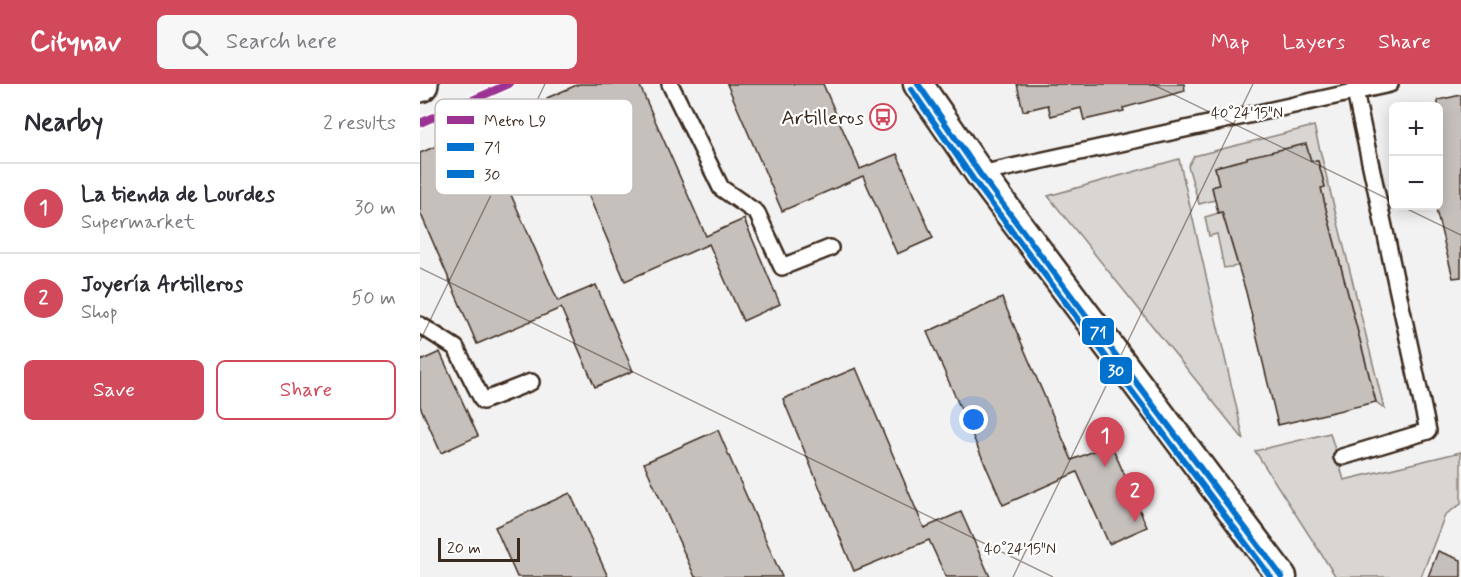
<!DOCTYPE html>
<meta charset="utf-8">
<style>
:root{--surface:#fff;--page:#f7f7f7;--text:#2b2b33;--muted:#7c7c81;--line:#e1e1e2;--accent:#d1495b}
body{margin:0;font-family:Mynerve,sans-serif;background:var(--page);color:var(--text)}
.controls{position:absolute;right:18px;top:18px;display:grid;overflow:hidden;border-radius:9px;box-shadow:0 3px 15px #0003}
.controls button{width:54px;height:54px;display:grid;place-items:center;padding:0;border:0;border-bottom:2px solid var(--line);background:var(--surface);color:var(--text);font:30px sans-serif}
.scale{position:absolute;left:18px;bottom:15px;width:82px;box-sizing:border-box;padding-left:6px;border:3px solid #3b2a1e;border-top:0;font-size:16px;line-height:21px;white-space:nowrap;color:#3b2a1e;-webkit-text-stroke:4px #fff;paint-order:stroke}
.you{position:absolute;left:554px;top:336px;width:21px;height:21px;margin:-15px;border:4px solid #fff;border-radius:50%;background:#1a73e8;box-shadow:0 0 0 9px #1a73e833}
.badge{display:grid;place-items:center;width:39px;height:39px;border-radius:50%;background:var(--accent);color:#fff;font-size:20px;font-weight:700}
.pin{position:absolute;translate:-50% -50px;filter:drop-shadow(0 2px 3px #0008)}
.pin::after{content:'';position:absolute;top:32px;width:21px;height:18px;background:inherit;clip-path:polygon(0 0,100% 0,50% 100%)}
.list{margin:0;padding:0;list-style:none}
h2{display:flex;justify-content:space-between;align-items:center;height:78px;margin:0;padding:0 24px;font-size:26px}
h2 small{font-size:20px;font-weight:400;color:var(--muted)}
.list li{display:grid;grid-template-columns:39px 1fr auto;gap:18px;align-items:center;box-sizing:border-box;height:90px;padding:0 24px;border-top:2px solid var(--line)}
.list b{display:block;font-size:22px;white-space:nowrap}
.list p{margin:0;font-size:20px;white-space:nowrap;color:var(--muted)}
.list em{font-size:20px;font-style:normal;color:var(--muted)}
.actions{display:flex;gap:12px;padding:18px 24px}
.actions a{flex:1;padding:14px 0;border:2px solid var(--accent);border-radius:9px;text-align:center;font-size:21px;color:var(--accent)}
.actions .main{background:var(--accent);color:#fff}
.icon{flex:none;width:33px;height:33px;fill:none;stroke:currentColor;stroke-width:2;stroke-linecap:round;stroke-linejoin:round}
.map{position:relative;flex:none;width:1041px;height:493px;overflow:hidden}
header{display:flex;align-items:center;gap:36px;box-sizing:border-box;height:84px;padding:0 30px;background:var(--accent);color:#fff}
header strong{font-size:28px}
nav{display:flex;gap:33px;margin-inline-start:auto;font-size:21px}
.search{width:420px;height:54px;background:var(--page);display:flex;align-items:center;gap:15px;box-sizing:border-box;padding:0 21px;border-radius:9px;color:var(--muted);font-size:22px}
main{display:flex}
aside{flex:1;background:var(--surface)}
.map>svg:first-child{display:block}
.green{fill:#d8d5d2;stroke:#8a8078;stroke-width:1.5}
.building{fill:#c6c0bd;stroke:#3b2a1e;stroke-width:1.5}
.lines{fill:none;stroke-linecap:round;stroke-linejoin:round}
.lane-casing{stroke:#3b2a1e;stroke-width:20}
.street-casing{stroke:#3b2a1e;stroke-width:33}
.secondary-casing{stroke:#3b2a1e;stroke-width:38}
.lane{stroke:#fff;stroke-width:15}
.street{stroke:#fff;stroke-width:28}
.secondary{stroke:#fff;stroke-width:33}
.bus-1-casing{stroke:#fff;stroke-width:10}
.bus-2-casing{stroke:#fff;stroke-width:10}
.bus-1{stroke:#0072ce;stroke-width:6}
.bus-2{stroke:#0072ce;stroke-width:6}
.metro-1-casing{stroke:#fff;stroke-width:12}
.metro-1{stroke:#9c3293;stroke-width:8}
.ticks{fill:none;stroke:#3b2a1e;stroke-width:1.5;stroke-opacity:0.45}
.labels{text-anchor:middle;stroke-width:4.5;stroke-linejoin:round;paint-order:stroke}
.poi-label{font-size:21px;fill:#3b2a1e;stroke:#fff;text-anchor:end}
.key{fill:#fff;stroke:#c4bfbc;stroke-width:1.5}
.key-label{font-size:16px;fill:#3b2a1e}
.ticks-label{font-size:15px;text-anchor:middle;fill:#3b2a1e;stroke:#fff;stroke-width:4.5;stroke-linejoin:round;paint-order:stroke}
.line-badge{stroke:#fff;stroke-width:2}
.badge-label{font-size:16px;text-anchor:middle;font-weight:bold;fill:#fff}
</style>
<header>
<strong>Citynav</strong>
<div class="search"><svg class="icon" aria-label="search" viewBox="0 0 24 24"><circle cx="10" cy="10" r="6"/><path d="M15 15l6 6"/></svg>Search here</div>
<nav><a>Map</a><a>Layers</a><a>Share</a></nav>
</header>
<main>
<aside>
<h2>Nearby<small>2 results</small></h2>
<ul class="list">
<li><span class="badge">1</span><div><b>La tienda de Lourdes</b><p>Supermarket</p></div><em>30 m</em></li>
<li><span class="badge">2</span><div><b>Joyería Artilleros</b><p>Shop</p></div><em>50 m</em></li>
</ul>
<div class="actions"><a class="main">Save</a><a>Share</a></div>
</aside>
<div class="map">
<svg width="1041" height="493" viewBox="0 0 1041 493">
<rect width="100%" height="100%" fill="#f3f2f2"/>
<filter id="ink" filterUnits="userSpaceOnUse"><feTurbulence type="fractalNoise" baseFrequency=".0167" numOctaves="2"/><feDisplacementMap in="SourceGraphic" scale="12" xChannelSelector="R" yChannelSelector="G"/><feConvolveMatrix kernelMatrix="1 2 1 2 8 2 1 2 1" color-interpolation-filters="sRGB"/></filter>
<g filter="url(#ink)">
<!-- green -->
<g class="green">
<polygon points="894,42 964,324 956,318 906,125 901,104 905,102 898,77 891,77 886,61 827,73 827,75 795,83 799,100 792,103 795,116 779,120 768,82 774,72"/>
<polygon points="759,75 824,356 628,112"/>
<polygon points="802,128 818,182 804,184 797,150 789,152 785,133"/>
<polygon points="910,349 924,396 1041,368 1041,420 1025,431 1001,493 916,493 835,367"/>
</g>
<!-- building -->
<g class="building">
<polygon points="159,0 219,0 286,152 324,135 360,220 323,237 289,160 205,197 127,14"/>
<polygon points="307,0 403,0 440,85 477,70 513,154 477,170 443,92 362,127"/>
<polygon points="597,0 764,0 765,7 703,24 704,27 664,36 661,24 631,32 628,21 603,27"/>
<polygon points="1041,11 1041,193 1033,194 1015,122 1018,122 1018,16"/>
<polygon points="61,43 138,217 176,201 213,287 175,303 141,224 57,260 0,128 0,69"/>
<polygon points="886,60 891,77 898,77 905,103 901,104 906,125 956,318 858,341 826,208 802,128 798,129 792,103 799,101 795,83 827,75 827,73"/>
<polygon points="582,214 652,376 691,360 727,443 689,460 657,388 583,421 507,248"/>
<polygon points="20,268 58,352 21,369 0,322 0,277"/>
<polygon points="436,284 504,444 541,428 570,493 526,493 509,456 434,487 363,315"/>
<polygon points="298,346 312,379 362,493 275,493 224,379"/>
<polygon points="150,409 188,493 97,493 75,443"/>
<polygon points="1018,467 1041,476 1041,493 1008,493"/>
</g>
<g class="lines">
<defs>
<g id="lane">
<polyline points="250,0 301,104 337,129 362,183 410,164"/>
<polyline points="560,90 970,0"/>
<polyline points="0,241 36,264 63,317 111,298"/>
<polyline points="922,373 1008,347 935,8"/>
</g>
<polyline id="street" points="498,0 560,90 862,493"/>
<polyline id="secondary" points="0,1 1,0"/>
</defs>
<!-- lane casing -->
<use href="#lane" class="lane-casing"/>
<!-- street casing -->
<use href="#street" class="street-casing"/>
<!-- secondary casing -->
<use href="#secondary" class="secondary-casing"/>
<!-- lane -->
<use href="#lane" class="lane"/>
<!-- street -->
<use href="#street" class="street"/>
<!-- secondary -->
<use href="#secondary" class="secondary"/>
<defs>
<polyline id="bus-1" points="498,0 560,90 862,493"/>
<polyline id="bus-2" points="491,5 553,95 851,493"/>
</defs>
<!-- bus-1 casing -->
<use href="#bus-1" class="bus-1-casing"/>
<!-- bus-2 casing -->
<use href="#bus-2" class="bus-2-casing"/>
<!-- bus-1 -->
<use href="#bus-1" class="bus-1"/>
<!-- bus-2 -->
<use href="#bus-2" class="bus-2"/>
<defs>
<polyline id="metro-1" points="0,39 89,0"/>
</defs>
<!-- metro-1 casing -->
<use href="#metro-1" class="metro-1-casing"/>
<!-- metro-1 -->
<use href="#metro-1" class="metro-1"/>
</g>
</g>
<!-- ticks -->
<path class="ticks" d="M732,0l242,118M981,122l60,29M0,184l633,309M0,257l125,-257M593,493l240,-493"/>
<!-- icons -->
<defs>
<symbol id="bus-ring" viewBox="-11 -11 22 22"><circle r="9.5" fill="#fff" stroke="#d1495b" stroke-width="1.5"/><path d="M-5-6H5V4H4V6H2V4H-2V6H-4V4H-5ZM-3.5-4V0h7V-4ZM-3.5 1.2v1.5H-2V1.2ZM2 1.2v1.5H3.5V1.2Z" fill="#d1495b"/></symbol>
</defs>
<g fill-rule="evenodd">
<use href="#bus-ring" x="448" y="18" width="30" height="30"/>
</g>
<g class="labels">
<!-- poi labels -->
<g class="poi-label">
<text x="444" y="40">Artilleros</text>
</g>
</g>
<!-- legend -->
<rect x="15" y="15" width="198" height="96" rx="9" class="key"/>
<rect x="27" y="32" width="27" height="8" fill="#9c3293"/>
<rect x="27" y="59" width="27" height="8" fill="#0072ce"/>
<rect x="27" y="86" width="27" height="8" fill="#0072ce"/>
<g class="key-label">
<text x="64" y="42">Metro L9</text>
<text x="64" y="69">71</text>
<text x="64" y="96">30</text>
</g>
<g class="ticks-label">
<text x="827" y="34">40°24'15"N</text>
<text x="600" y="470">40°24'15"N</text>
</g>
<g class="line-badge">
<rect x="661" y="233" width="34" height="29" rx="6" fill="#0072ce"/>
<rect x="679" y="272" width="34" height="29" rx="6" fill="#0072ce"/>
</g>
<g class="badge-label">
<text x="678" y="254">71</text>
<text x="696" y="292">30</text>
</g>
</svg>
<div class="controls">
<button>+</button>
<button>−</button>
</div>
<div class="scale">20 m</div>
<div class="you"></div>
<div class="pin badge" style="left:685px;top:383px">1</div>
<div class="pin badge" style="left:715px;top:438px">2</div>
</div>
</main>
